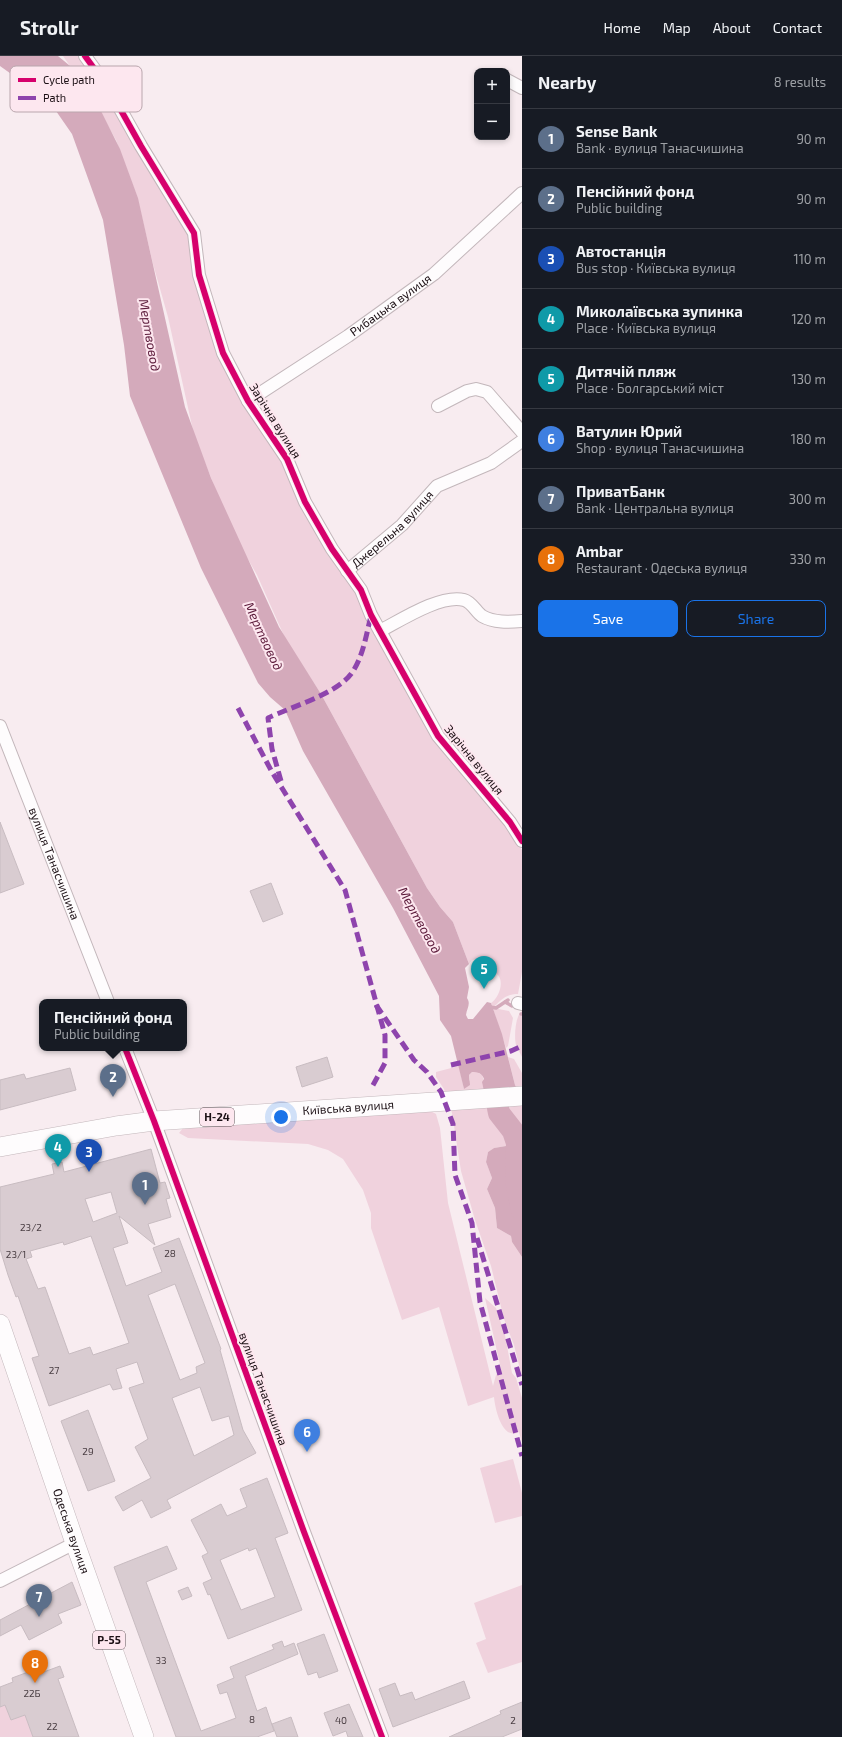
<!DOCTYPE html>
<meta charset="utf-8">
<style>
:root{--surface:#171b24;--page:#242831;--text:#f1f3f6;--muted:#9ea1a6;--line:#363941;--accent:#1a73e8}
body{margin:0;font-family:"Exo 2",sans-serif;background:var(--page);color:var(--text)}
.controls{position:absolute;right:12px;top:12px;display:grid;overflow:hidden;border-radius:8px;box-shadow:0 2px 6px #0003}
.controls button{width:36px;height:36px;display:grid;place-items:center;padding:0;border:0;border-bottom:1px solid var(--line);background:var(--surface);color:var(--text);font:20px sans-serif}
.you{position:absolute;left:281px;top:1061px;width:14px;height:14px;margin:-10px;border:3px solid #fff;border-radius:50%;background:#1a73e8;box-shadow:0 0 0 6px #1a73e833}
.badge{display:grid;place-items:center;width:26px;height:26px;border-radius:50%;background:var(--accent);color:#fff;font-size:13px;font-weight:700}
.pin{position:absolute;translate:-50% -33px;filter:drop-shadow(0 1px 2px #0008)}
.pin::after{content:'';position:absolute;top:21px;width:14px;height:12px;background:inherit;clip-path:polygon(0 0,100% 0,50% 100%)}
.popup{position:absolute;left:39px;top:943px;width:148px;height:52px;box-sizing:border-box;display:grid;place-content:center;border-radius:8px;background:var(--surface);filter:drop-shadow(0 1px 3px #0005);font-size:13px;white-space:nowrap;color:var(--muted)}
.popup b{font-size:15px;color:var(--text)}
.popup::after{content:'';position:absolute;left:50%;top:100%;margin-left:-8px;border:8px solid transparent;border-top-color:var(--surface)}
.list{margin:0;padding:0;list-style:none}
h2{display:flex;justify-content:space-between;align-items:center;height:52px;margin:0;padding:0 16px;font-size:17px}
h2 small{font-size:13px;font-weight:400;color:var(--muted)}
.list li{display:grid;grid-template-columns:26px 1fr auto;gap:12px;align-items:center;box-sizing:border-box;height:60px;padding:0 16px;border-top:1px solid var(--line)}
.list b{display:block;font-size:15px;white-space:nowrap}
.list p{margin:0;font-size:13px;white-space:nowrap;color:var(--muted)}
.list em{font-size:13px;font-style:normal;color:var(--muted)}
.actions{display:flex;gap:8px;padding:12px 16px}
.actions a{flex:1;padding:9px 0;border:1px solid var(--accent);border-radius:8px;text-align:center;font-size:14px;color:var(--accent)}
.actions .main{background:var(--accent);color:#fff}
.map{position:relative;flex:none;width:522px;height:1681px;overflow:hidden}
header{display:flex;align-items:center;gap:24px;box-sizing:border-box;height:56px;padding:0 20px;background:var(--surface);border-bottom:1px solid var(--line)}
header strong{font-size:19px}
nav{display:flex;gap:22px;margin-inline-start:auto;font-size:14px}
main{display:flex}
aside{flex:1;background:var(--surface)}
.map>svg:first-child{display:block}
.green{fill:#f0d2dd}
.water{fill:#d4aabb}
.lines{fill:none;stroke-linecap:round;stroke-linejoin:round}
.stream{stroke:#d4aabb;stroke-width:3.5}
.river{stroke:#d4aabb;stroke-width:22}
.building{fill:#d9ccd1;stroke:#c8bcc1;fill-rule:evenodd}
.minor-casing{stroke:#c3b7bb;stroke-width:14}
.primary-casing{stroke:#c3b7bb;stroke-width:20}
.minor{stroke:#fefcfd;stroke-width:12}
.primary{stroke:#fefcfd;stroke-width:19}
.quiet{stroke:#8e44ad;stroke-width:5;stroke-dasharray:10 5;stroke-linecap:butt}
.cycleway-casing{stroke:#fde7ef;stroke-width:8}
.cycleway{stroke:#d6006c;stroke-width:6}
.labels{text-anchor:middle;stroke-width:4;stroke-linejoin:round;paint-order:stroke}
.number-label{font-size:10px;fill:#4a3e43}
.shield{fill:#fde7ef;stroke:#5f5056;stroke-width:1}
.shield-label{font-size:11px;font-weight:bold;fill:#1b0f14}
.street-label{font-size:12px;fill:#1b0f14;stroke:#fde7ef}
.water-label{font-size:13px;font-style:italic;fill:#5b1a3a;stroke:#fde7ef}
.key{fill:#fde7ef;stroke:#b9a6ad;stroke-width:1}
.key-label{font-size:11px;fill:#1b0f14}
</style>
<header>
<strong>Strollr</strong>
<nav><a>Home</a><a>Map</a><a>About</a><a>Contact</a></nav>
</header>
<main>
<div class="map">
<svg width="522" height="1681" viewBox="0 0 522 1681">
<rect width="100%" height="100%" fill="#f8ecf0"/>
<!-- green -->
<g class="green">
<path d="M63,0h20l109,177 34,133 59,94 150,276 69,85 18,29v122l-4,22c-12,0 -17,6 -25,14l16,3 4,7 -5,28 -2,2 -15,-45c8,-5 14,-22 6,-29 -4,-4 -9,-2 -12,-5 -3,-1 -7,-7 -9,-10l-4,1 -3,4 -16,-42 -13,-15 -13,-19 -106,-194 -36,-56 -28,-63 -24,-42 -39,-98 -26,-118 -15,-53 -16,-68 -21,-56 -23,-41z"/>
<path d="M522,955v46c-2,-4 -4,-8 -6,-12 -2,-8 -1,-29 6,-34z"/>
<polygon points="508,1001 514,1003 522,1017 522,1042 515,1029"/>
<path d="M459,1010l5,23 6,-9 -1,-5 3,-3h5l5,3c4,9 2,28 8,34 7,10 21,16 21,30l-5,7 -12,2 -6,4 -2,10 6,16 -5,11 8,19 2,20 14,8 1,6 10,15v120l-8,-32 -10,-26 -13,-53 -16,-46 -14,-49 -9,-58 -8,-24 -8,-12v-5z"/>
<path d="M522,1044v46l-2,-1c-5,-5 -5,-11 -8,-17 -2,-5 -7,-8 -9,-13 -4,-11 12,-13 19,-15z"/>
<path d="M425,1052l11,6 4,14 8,75 45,183 3,-11 5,-6 -16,-71 11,10 9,27 7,38 4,5 6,20v45l-3,-11c-17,9 -24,-24 -25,-35l-26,9 -29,-99 -37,13 -31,-92v-15l-8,-23 -20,-31 -15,-9 -20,-6 -120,-6 -9,-5 5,-6z"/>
<polygon points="513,1403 522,1437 522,1460 495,1467 480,1412"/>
<polygon points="522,1529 522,1606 488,1617 476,1587 486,1583 474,1547"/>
<polygon points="5,1649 11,1664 25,1659 33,1681 0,1681 0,1651"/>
</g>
<!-- water -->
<path class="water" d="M0,0h58l17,14 27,43 18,36 18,49 47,209 26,71 68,149 42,67 106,194 13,19 13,15 16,42 -4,4 4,19 -2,11c4,6 0,10 -1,17l2,4h5l14,-17 4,1 11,31 13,51 7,13c-7,3 -23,6 -19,17 1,4 7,8 9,13 3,6 3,12 8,17l2,1v111l-10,-15 -1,-6 -14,-8 -2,-20 -8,-19 5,-11 -6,-16 2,-10 6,-4 12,-2 5,-7c0,-17 -18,-21 -23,-32 -3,-7 -4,-17 -6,-25l2,-3c-2,-6 -6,-7 -12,-7l-3,3 1,10 -6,4 -13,-53 -11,-16 -1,-24 -46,-88 -90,-157 -18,-41 -15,-13 -12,-14 -57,-115 -71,-172 -6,-51 -21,-125 -31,-86 -16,-23 -28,-25 -28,-20z"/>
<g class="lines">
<!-- stream -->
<g class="stream">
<polyline points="505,946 512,950"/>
<polyline points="490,951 496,952 508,944"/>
<polyline points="521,958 522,958"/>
</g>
<!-- river -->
<polyline class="river" points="498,1052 499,1057 513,1075 517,1087 516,1124 522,1154"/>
</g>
<!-- building -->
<g class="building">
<polygon points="0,766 24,828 0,837"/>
<polygon points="271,827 283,858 263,866 250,835"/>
<polygon points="327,1001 333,1021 302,1031 296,1011"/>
<polygon points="70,1012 76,1034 0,1054 0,1024 24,1018 26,1023"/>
<path d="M151,1093l9,34 5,-1 5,16 -4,1 5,18 -23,7 7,21 -36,-29 9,27 -15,5 13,38 36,-14 -9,-24 26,-10 42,111 -1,1 23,80 13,23 -89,47 4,8 -20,10 -9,-18 -19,11 -8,-14 36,-19 -16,-31 13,-8 -19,-51 15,-5 -7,-21 -21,7 6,19 -9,2 -3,-6 -61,22 -17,-48 7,-2 -21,-60 -2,1 -8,-22 -8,-26v-62l54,-13 -2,-10 10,-2 2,10zM111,1136l6,21 -24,9 -8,-23zM91,1180l38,107 -36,12 -3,-8 -21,7 -24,-67 -7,2 -12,-30 6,-2 -2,-6 33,-9 1,3zM175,1228l30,79 -9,4 1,6 -17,7 -32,-85zM200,1331l12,34 17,-5 5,19 -40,21 -22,-58z"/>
<polygon points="88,1354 115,1425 88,1435 61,1365"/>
<path d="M267,1422l21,55 -13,5 27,72 -74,29 -18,-45 -2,1 -5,-12 9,-4 -10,-23 6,-3 -17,-33 30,-16 6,12 20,-9 -7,-18zM248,1492l1,3 7,-3 19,49 -34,13 -21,-50z"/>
<polygon points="167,1490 177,1513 146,1526 201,1675 236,1662 227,1636 220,1638 217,1629 234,1622 230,1611 274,1593 272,1589 282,1585 284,1591 294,1587 298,1598 245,1620 257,1655 266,1651 274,1675 257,1681 176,1681 114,1511"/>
<polygon points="72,1526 81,1549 58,1558 62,1567 29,1584 21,1569 0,1580 0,1564"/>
<polygon points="188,1531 192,1540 182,1544 178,1535"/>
<polygon points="324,1578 338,1615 319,1622 317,1616 308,1619 297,1588"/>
<polygon points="60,1610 64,1621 58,1623 79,1681 33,1681 25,1659 11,1664 5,1649 0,1651 0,1631 13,1626 12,1622 39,1612 41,1617"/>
<polygon points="464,1625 470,1642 393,1671 379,1633 395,1627 400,1640 412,1636 415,1644"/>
<polygon points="522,1646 522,1673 502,1681 449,1681 501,1658 500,1655"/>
<polygon points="349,1648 363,1681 348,1681 346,1675 333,1680 324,1657"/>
<polygon points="291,1661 298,1681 277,1681 272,1668"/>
</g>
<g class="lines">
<defs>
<g id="minor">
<polyline points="85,0 109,33 141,90 194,177 199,219 223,297 248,345 287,403 305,446 332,493 361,534 371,559 438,680 510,766 522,785"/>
<polyline points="507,24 522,32"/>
<path id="s1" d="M248,345l100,-65 86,-62 88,-81"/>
<polyline points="438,350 467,335 476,333 487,336 522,376"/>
<path id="s2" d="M347,515l55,-46 35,-39 54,-23 31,-22"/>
<path d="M380,575c21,-11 61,-37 84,-31 8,2 12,12 18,16 12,7 27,6 40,5"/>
<path id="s3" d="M0,670l108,276"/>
<polyline points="518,947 522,948"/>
<polyline points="125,992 154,1065 304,1476 382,1681"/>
<polyline points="0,1525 75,1487"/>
</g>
<g id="primary">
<path id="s4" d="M0,1091l116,-21 38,-5 368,-25"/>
<path id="s5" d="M0,1268l75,219 69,194"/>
</g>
</defs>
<!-- minor casing -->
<use href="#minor" class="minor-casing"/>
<!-- primary casing -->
<use href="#primary" class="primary-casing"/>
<!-- minor -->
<use href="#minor" class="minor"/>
<!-- primary -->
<use href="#primary" class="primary"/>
<!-- quiet -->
<g class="quiet">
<polyline points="238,652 272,716 345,834 385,979 385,1007 372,1031"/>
<path d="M281,725l-9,-32 -4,-31c23,-11 68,-24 83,-44 12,-16 15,-39 20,-58"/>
<polyline points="376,949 414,1004 427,1016 441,1036 453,1068 455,1119 472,1167 480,1246 522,1400"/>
<polyline points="451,1009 511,995 522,990"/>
<polyline points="477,1182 522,1329"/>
</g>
<defs>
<g id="cycleway">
<polyline points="85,0 109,33 141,90 194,177 199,219 223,297 248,345 287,403 305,446 332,493 361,534 371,559 438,680 510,766 522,785"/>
<polyline points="125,992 154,1065 304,1476 382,1681"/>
</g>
</defs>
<!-- cycleway casing -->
<use href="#cycleway" class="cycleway-casing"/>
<!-- cycleway -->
<use href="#cycleway" class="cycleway"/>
</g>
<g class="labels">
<!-- number labels -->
<g class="number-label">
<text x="31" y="1175">23/2</text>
<text x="170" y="1201">28</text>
<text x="16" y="1202">23/1</text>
<text x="54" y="1318">27</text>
<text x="88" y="1399">29</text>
<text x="161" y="1608">33</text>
<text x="32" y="1641">22Б</text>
<text x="252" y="1667">8</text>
<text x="341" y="1668">40</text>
<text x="513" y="1668">2</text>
<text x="52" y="1674">22</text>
</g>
<!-- shield labels -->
<g class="shield">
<rect x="200" y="1052" width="34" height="18" rx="3"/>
<rect x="93" y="1575" width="32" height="18" rx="3"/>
</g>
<g class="shield-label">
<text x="217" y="1065">Н-24</text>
<text x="109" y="1588">Р-55</text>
</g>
<!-- street labels -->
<g class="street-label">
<text dy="4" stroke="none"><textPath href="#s1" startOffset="172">Рибацька вулиця</textPath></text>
<text transform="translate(275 365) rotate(58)" y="4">Зарічна вулиця</text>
<text dy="4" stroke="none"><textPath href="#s2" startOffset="62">Джерельна вулиця</textPath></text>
<text transform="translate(474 704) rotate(51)" y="4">Зарічна вулиця</text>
<text dy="4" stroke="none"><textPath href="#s3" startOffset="148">вулиця Танасчишина</textPath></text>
<text dy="4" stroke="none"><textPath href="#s4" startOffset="351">Київська вулиця</textPath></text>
<text transform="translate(263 1333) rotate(70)" y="4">вулиця Танасчишина</text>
<text dy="4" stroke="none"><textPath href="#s5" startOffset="219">Одеська вулиця</textPath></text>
</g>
<!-- water labels -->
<g class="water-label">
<text transform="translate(150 279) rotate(80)" y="5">Мертвовод</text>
<text transform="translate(264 580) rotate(65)" y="5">Мертвовод</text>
<text transform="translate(420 864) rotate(61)" y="5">Мертвовод</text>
</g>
</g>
<!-- legend -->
<rect x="10" y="10" width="132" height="46" rx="6" class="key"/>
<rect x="18" y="22" width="18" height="4" fill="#d6006c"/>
<rect x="18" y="40" width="18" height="4" fill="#8e44ad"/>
<g class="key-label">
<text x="43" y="28">Cycle path</text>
<text x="43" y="46">Path</text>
</g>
</svg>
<div class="controls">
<button>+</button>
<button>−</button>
</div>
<div class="you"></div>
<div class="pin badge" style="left:145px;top:1149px;background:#5c6f8a">1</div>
<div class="pin badge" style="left:113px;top:1041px;background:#5c6f8a">2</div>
<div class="popup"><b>Пенсійний фонд</b>Public building</div>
<div class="pin badge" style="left:89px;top:1116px;background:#1a4fb4">3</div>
<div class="pin badge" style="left:58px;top:1111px;background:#0f9aa8">4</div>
<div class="pin badge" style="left:484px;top:933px;background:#0f9aa8">5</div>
<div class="pin badge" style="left:307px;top:1396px;background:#3f7fe0">6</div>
<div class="pin badge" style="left:39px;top:1561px;background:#5c6f8a">7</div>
<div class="pin badge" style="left:35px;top:1627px;background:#e8710a">8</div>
</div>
<aside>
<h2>Nearby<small>8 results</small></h2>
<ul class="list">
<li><span class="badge" style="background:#5c6f8a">1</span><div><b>Sense Bank</b><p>Bank · вулиця Танасчишина</p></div><em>90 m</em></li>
<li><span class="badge" style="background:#5c6f8a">2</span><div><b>Пенсійний фонд</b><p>Public building</p></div><em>90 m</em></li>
<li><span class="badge" style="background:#1a4fb4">3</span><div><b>Автостанція</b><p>Bus stop · Київська вулиця</p></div><em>110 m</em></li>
<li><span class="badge" style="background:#0f9aa8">4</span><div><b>Миколаївська зупинка</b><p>Place · Київська вулиця</p></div><em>120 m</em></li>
<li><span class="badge" style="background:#0f9aa8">5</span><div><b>Дитячій пляж</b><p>Place · Болгарський міст</p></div><em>130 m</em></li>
<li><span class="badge" style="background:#3f7fe0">6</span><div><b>Ватулин Юрий</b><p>Shop · вулиця Танасчишина</p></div><em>180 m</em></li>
<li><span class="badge" style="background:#5c6f8a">7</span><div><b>ПриватБанк</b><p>Bank · Центральна вулиця</p></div><em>300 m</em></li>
<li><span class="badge" style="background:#e8710a">8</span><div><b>Ambar</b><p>Restaurant · Одеська вулиця</p></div><em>330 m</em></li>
</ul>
<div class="actions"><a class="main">Save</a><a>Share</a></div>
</aside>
</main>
